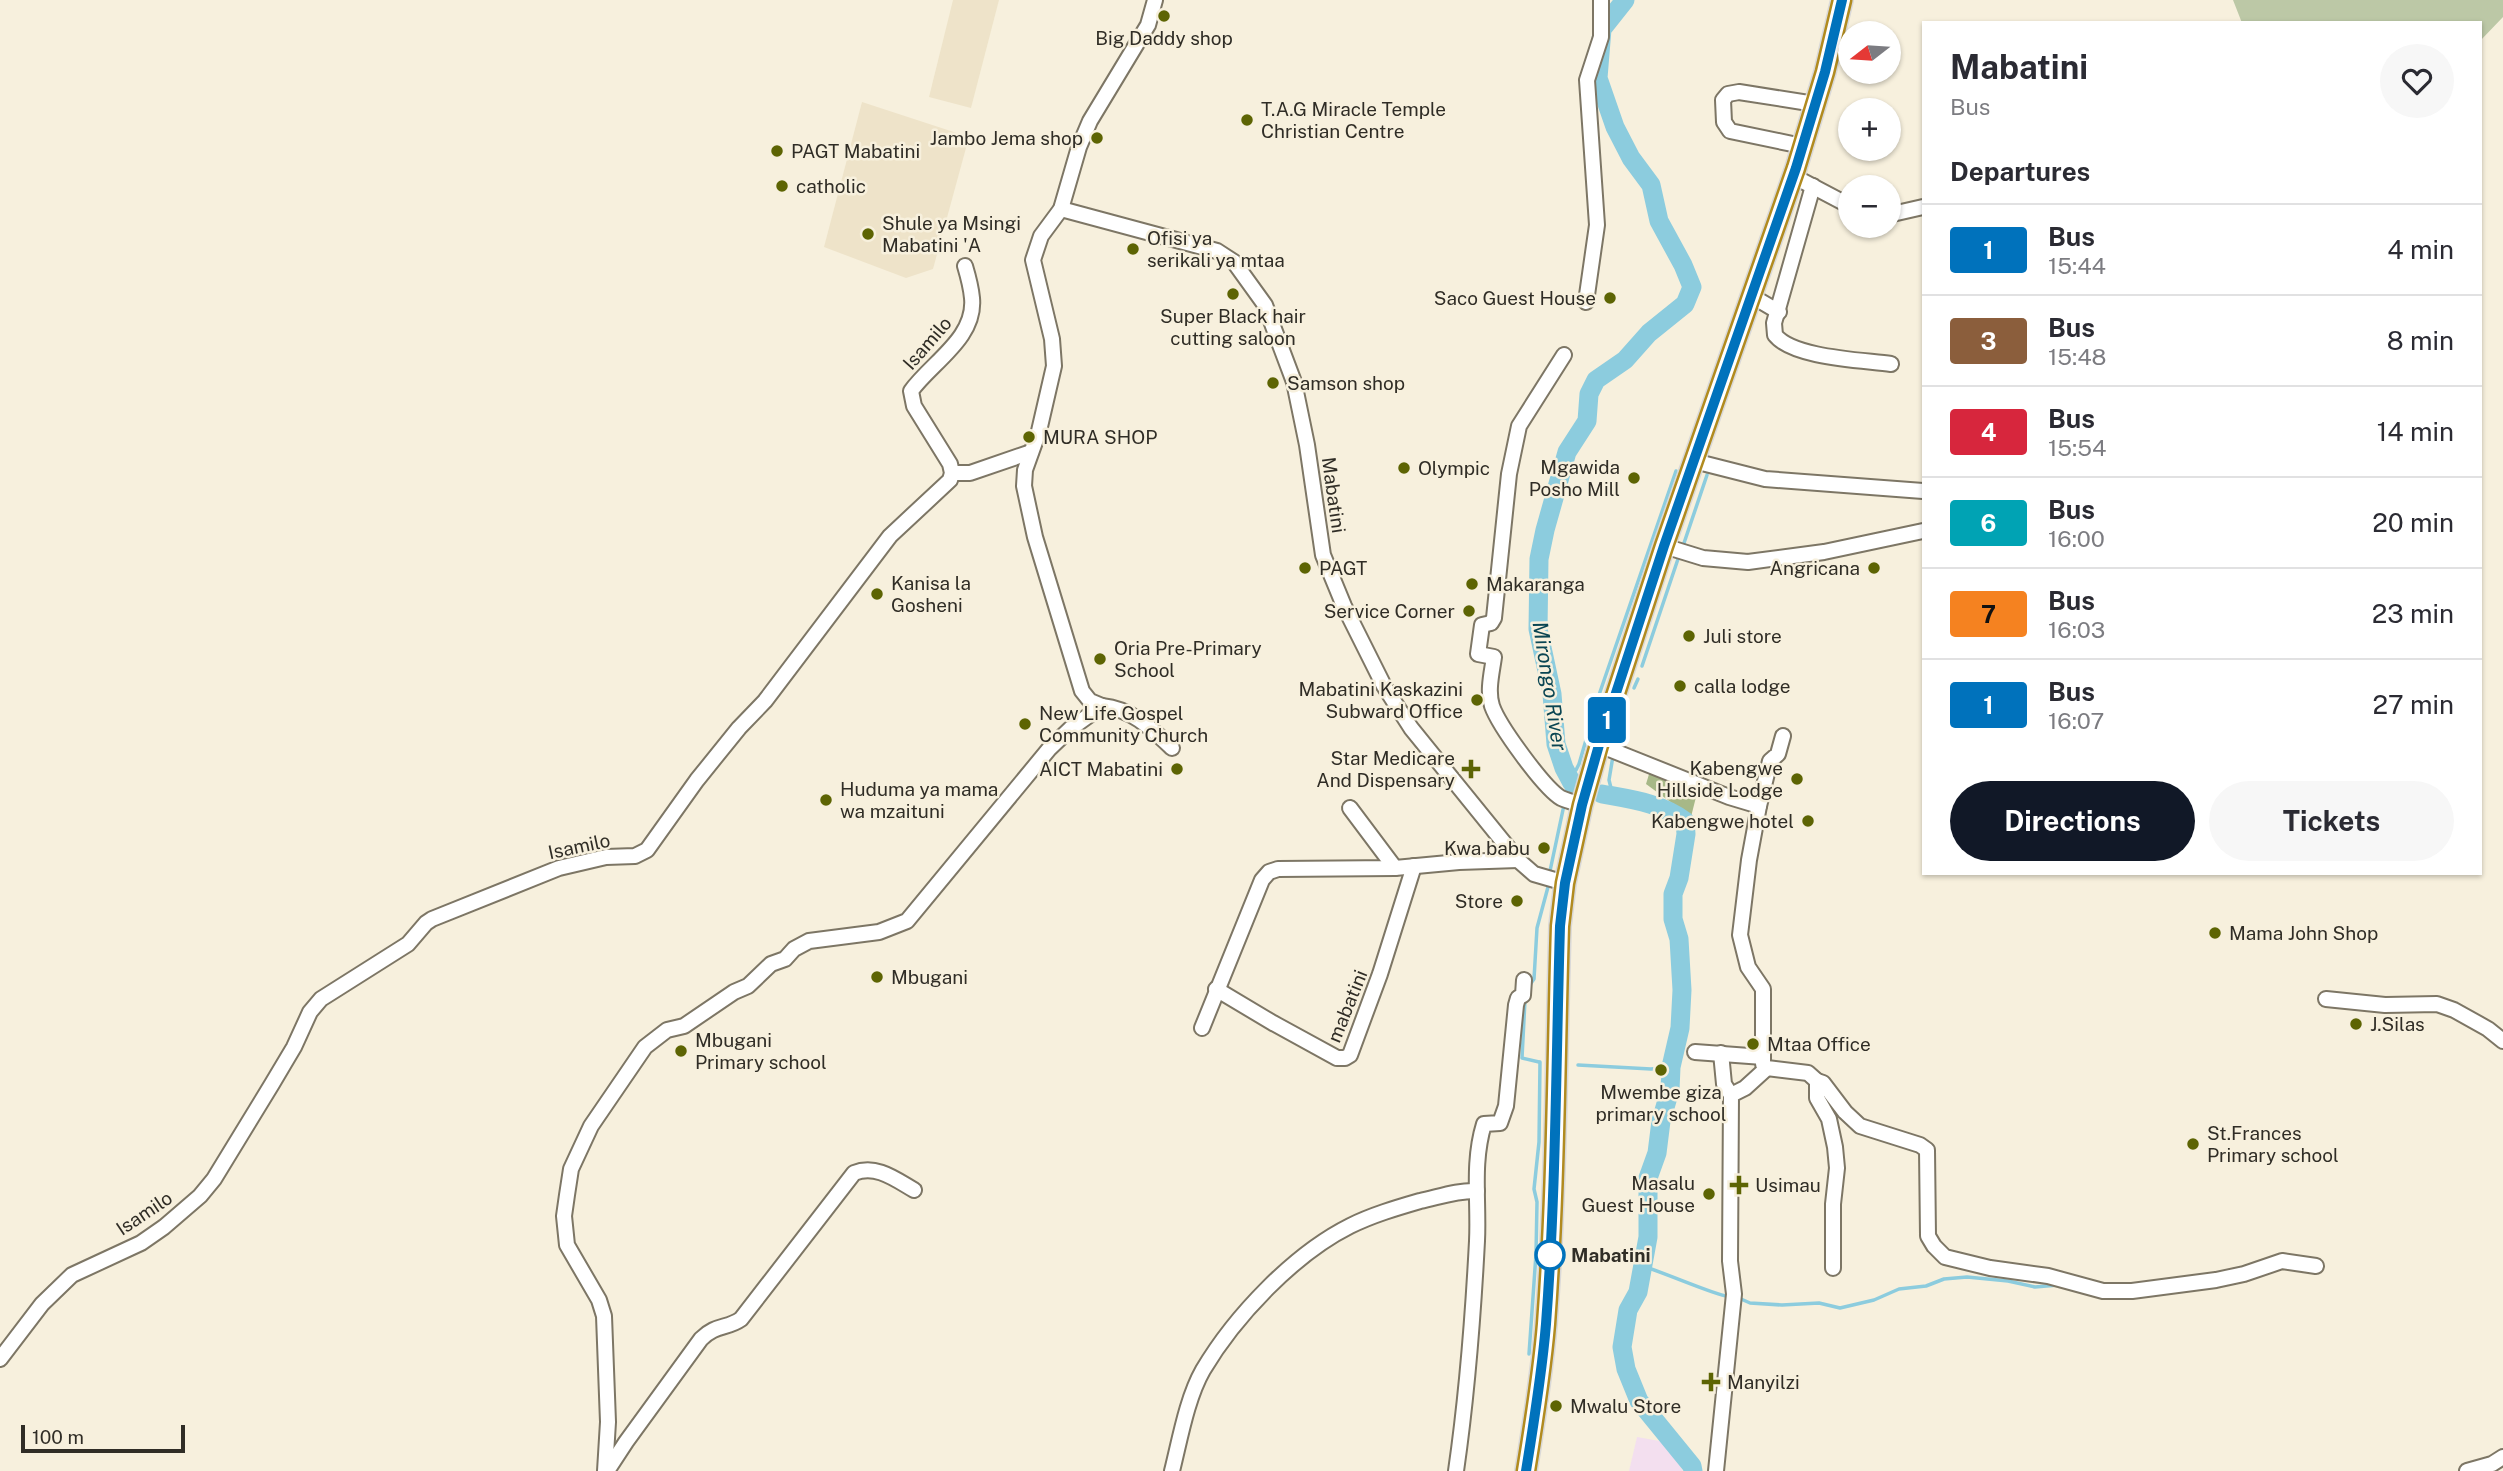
<!DOCTYPE html>
<meta charset="utf-8">
<style>
:root{--surface:#fff;--page:#f7f7f7;--text:#2b2b33;--muted:#7c7c81;--line:#e1e1e2;--accent:#111827}
body{margin:0;font-family:"Public Sans",sans-serif;background:var(--page);color:var(--text);height:100vh;display:flex;flex-direction:column;font-size:26px;white-space:nowrap}
*{box-sizing:border-box;margin:0}
p{font-size:23px;color:var(--muted)}
.icon{flex:none;width:38px;height:38px;fill:none;stroke:currentColor;stroke-width:2;stroke-linecap:round;stroke-linejoin:round}
.map{position:relative;flex:1;overflow:hidden}
.panel{position:absolute;left:1922px;top:21px;width:560px;height:854px;display:flex;flex-direction:column;background:var(--surface);border-radius:0px;box-shadow:0 2px 5px #0004}
.panel>*{flex:none}
.badge{padding:0 14px;border-radius:5px;font-size:24px;line-height:46px}
.needle{width:46px;rotate:253deg}
.buttons{position:absolute;left:1838px;top:21px;display:grid;gap:14px}
.buttons a{display:grid;place-items:center;width:63px;height:63px;border-radius:50%;background:var(--surface);box-shadow:0 2px 5px #0004;font-size:35px}
.scale{position:absolute;left:21px;bottom:18px;width:164px;box-sizing:border-box;padding-left:7px;border:4px solid #302d26;border-top:0;font-size:19px;line-height:24px;white-space:nowrap;color:#302d26;-webkit-text-stroke:5px #f7f0dd;paint-order:stroke}
.map>.badge{position:absolute;translate:-50% -50%;box-shadow:0 0 0 4px #fff}
h2{padding:0 28px;font-size:26px;line-height:63px}
.round{display:grid;place-items:center;flex:none;width:74px;height:74px;border-radius:37px;background:var(--page)}
.summary{display:flex;align-items:center;justify-content:space-between;height:119px;padding:0 28px}
h1{font-size:33px;font-weight:700;line-height:52px}
.button{display:flex;gap:14px;margin-top:auto;padding:14px 28px}
.button a{flex:1;height:80px;border-radius:42px;background:var(--accent);color:#fff;font-size:28px;font-weight:700;line-height:80px;text-align:center}
.button a+a{background:var(--page);color:var(--text)}
ul{padding:0;list-style:none}
li{display:flex;align-items:center;gap:21px;height:91px;padding:0 28px;border-top:2px solid var(--line)}
li div{flex:1}
li b{display:block;font-size:26px}
li em{font-style:normal}
li .badge{min-width:77px;font-weight:700;text-align:center}
.map>svg:first-child{display:block}
.industrial{fill:#f3dfef}
.built{fill:#eee3c9}
.green{fill:#bcc8a6}
.forest{fill:#a7b887}
.lines{fill:none;stroke-linecap:round;stroke-linejoin:round}
.stream{stroke:#8cccde;stroke-width:3.5}
.river{stroke:#8cccde;stroke-width:19}
.minor-casing{stroke:#7d7665;stroke-width:18}
.highway-casing{stroke:#dad9d8;stroke-width:24}
.minor{stroke:#fff;stroke-width:14}
.highway{stroke:#b18b1f;stroke-width:21}
.line-casing{stroke:#fff;stroke-width:16}
.line{stroke:#0072bc;stroke-width:10}
.poi-dot{fill:#5d6403;stroke:#f7f0dd;stroke-width:2.5}
.stop-dot{fill:#fff;stroke:#0072bc;stroke-width:3.5}
.labels{text-anchor:middle;dominant-baseline:central;stroke-width:5;stroke-linejoin:round;paint-order:stroke}
.poi-label{font-size:19px;fill:#302d26;stroke:#f7f0dd;text-anchor:start}
.street-label{font-size:19px;fill:#302d26;stroke:#f7f0dd}
.stop-label{font-size:19px;font-weight:bold;fill:#302d26;stroke:#f7f0dd;text-anchor:start}
.water-label{font-size:21px;font-style:italic;fill:#0a4552;stroke:#f7f0dd}
</style>
<div class="map">
<svg width="2503" height="1471" viewBox="0 0 2503 1471">
<rect width="100%" height="100%" fill="#f7f0dd"/>
<polygon class="industrial" points="1637,1437 1665,1442 1683,1471 1629,1471"/>
<g class="built">
<polygon points="953,0 999,0 971,108 929,97"/>
<polygon points="862,102 969,137 933,269 906,278 824,247"/>
</g>
<polygon class="green" points="2233,0 2503,0 2503,17 2480,41 2480,23 2242,23"/>
<polygon class="forest" points="1650,771 1697,793 1691,817 1646,784"/>
<g class="lines">
<g class="stream">
<polyline points="1682,549 1707,475"/>
<polyline points="1642,666 1679,556"/>
<polyline points="1634,688 1638,679"/>
<polyline points="1616,743 1620,732"/>
<polyline points="1613,756 1609,780 1613,796"/>
<polyline points="1567,775 1576,770 1579,764 1600,692 1676,471"/>
<polyline points="1565,797 1569,781"/>
<polyline points="1550,871 1564,805"/>
<polyline points="1529,986 1534,979 1537,928 1548,887"/>
<polyline points="1525,1000 1522,1058 1539,1062"/>
<polyline points="1578,1065 1651,1069 1671,1067"/>
<path d="M 1642,1266 C 1658,1270 1720,1297 1727,1296"/>
<polyline points="1741,1299 1750,1303 1782,1305 1819,1303 1840,1308 1874,1300 1899,1289 1926,1286 1944,1279 1967,1277 2008,1281 2035,1287 2058,1285"/>
<polyline points="1529,1354 1536,1254 1537,1202 1534,1189 1539,1142 1540,1062"/>
</g>
<g class="river">
<polyline points="1572,783 1564,768 1556,744 1552,694 1538,629 1539,559 1545,530 1567,452 1587,421 1589,394 1596,380 1625,360 1649,333 1685,304 1692,287 1683,265 1659,221 1651,185 1631,158 1615,127 1598,78 1602,29 1625,0"/>
<path d="M 1602,794 C 1629,799 1662,803 1685,821 L 1686,834 L 1679,878 L 1673,894 L 1673,919 L 1679,939 L 1682,990 L 1680,1028 L 1671,1067 L 1670,1090 L 1661,1121 L 1657,1153 L 1648,1178 L 1648,1237 L 1638,1292 L 1628,1310 L 1622,1347 L 1626,1369 L 1639,1401 L 1692,1466 L 1693,1471"/>
</g>
<g class="minor-casing">
<g id="minor">
<polyline points="1802,146 1730,131 1724,122 1723,100 1728,94 1739,92 1815,104"/>
<polyline points="1793,176 1850,206"/>
<path d="M 1813,186 L 1774,323 L 1775,335 C 1793,358 1862,360 1891,364"/>
<polyline points="1061,209 1217,251 1234,262 1265,305 1294,382 1307,445 1323,555 1344,606 1384,686 1411,728 1518,860 1534,874 1565,883"/>
<polyline points="1888,215 1923,207"/>
<polyline points="1750,295 1779,312"/>
<polyline points="1586,302 1597,225 1587,80 1601,37 1601,0"/>
<path d="M 1564,355 L 1519,426 L 1509,474 L 1494,618 L 1491,623 L 1482,625 L 1478,654 L 1494,657 C 1492,672 1487,691 1492,706 C 1499,726 1544,788 1561,798 C 1568,801 1576,803 1582,805"/>
<polyline points="1694,461 1765,479 1923,491"/>
<polyline points="952,473 970,473 1031,452"/>
<polyline points="1664,546 1703,558 1748,562 1824,552 1923,531"/>
<polyline points="1102,706 1090,701 1082,691 1035,537 1024,486 1025,470 1039,431 1054,366 1052,339 1033,260 1041,236 1061,209 1079,147 1090,121 1148,25 1155,0"/>
<polyline points="1783,736 1778,754 1770,761 1759,806 1749,860 1740,935 1748,967 1763,989 1763,1064 1767,1068 1808,1073 1817,1081 1817,1098 1829,1119 1835,1147 1837,1168 1833,1204 1833,1268"/>
<polyline points="1599,745 1729,797 1759,806"/>
<polyline points="1350,808 1395,868"/>
<polyline points="1216,989 1273,1023 1337,1058 1345,1058 1350,1055 1380,974 1414,866"/>
<polyline points="2326,999 2385,1005 2437,1004 2454,1010 2488,1029 2503,1041"/>
<polyline points="1202,1028 1262,880 1269,872 1278,869 1395,868 1459,862 1518,860"/>
<polyline points="1695,1052 1763,1057"/>
<polyline points="1721,1053 1724,1084 1731,1095"/>
<polyline points="1817,1081 1823,1083 1845,1112 1860,1126 1920,1145 1927,1150 1928,1236 1934,1246 1945,1257 1990,1268 2048,1276 2103,1291 2132,1291 2216,1280 2244,1274 2282,1261 2316,1266"/>
<path d="M 0,1359 L 42,1304 L 72,1275 L 141,1243 L 164,1227 L 200,1196 L 214,1179 L 272,1084 L 294,1047 L 310,1012 L 321,999 L 408,944 L 426,923 L 432,919 L 559,868 L 606,857 L 635,856 L 647,850 L 697,780 L 739,728 L 765,701 L 890,536 L 950,480 L 952,473 L 950,464 L 914,406 L 911,391 C 932,362 976,338 972,298 C 971,287 968,276 965,266"/>
<path d="M 605,1471 L 608,1422 L 604,1316 L 599,1300 L 567,1245 L 564,1216 L 567,1195 L 571,1169 L 591,1126 L 645,1047 L 667,1030 L 684,1026 L 734,992 L 748,986 L 771,964 L 785,959 L 794,949 L 809,941 L 879,932 L 907,921 L 1049,749 L 1070,729 L 1102,706 C 1132,709 1151,728 1172,748"/>
<path d="M 607,1471 L 626,1442 L 701,1339 C 716,1324 727,1329 741,1319 L 854,1173 C 876,1164 895,1179 914,1190"/>
<path d="M 1172,1471 C 1180,1439 1187,1398 1203,1370 C 1235,1316 1294,1254 1350,1226 C 1372,1215 1396,1208 1420,1201 C 1439,1197 1457,1190 1477,1191"/>
<path d="M 1456,1471 C 1467,1395 1473,1318 1477,1241 C 1479,1202 1472,1163 1484,1124 L 1500,1123 L 1506,1106 L 1516,1005 L 1518,998 L 1523,995 L 1524,980"/>
<polyline points="1716,1471 1734,1294 1730,1261 1731,1095 1745,1088 1767,1068"/>
<polyline points="2467,1471 2492,1464 2503,1457"/>
</g>
</g>
<g class="highway-casing">
<path id="highway" d="M 1526,1471 C 1534,1422 1542,1373 1546,1324 C 1556,1192 1556,1059 1560,926 L 1565,883 L 1582,805 L 1599,745 L 1664,546 L 1796,168 L 1825,72 L 1842,0"/>
</g>
<use href="#minor" class="minor"/>
<use href="#highway" class="highway"/>
</g>
<g class="lines">
<g class="line-casing">
<path id="line" d="M 1526,1471 C 1534,1422 1542,1373 1546,1324 C 1556,1192 1556,1059 1560,926 L 1565,883 L 1582,805 L 1599,745 L 1664,546 L 1796,168 L 1825,72 L 1842,0"/>
</g>
<use href="#line" class="line"/>
</g>
<g class="poi-dot">
<circle cx="1164" cy="16" r="7"/>
<circle cx="1247" cy="120" r="7"/>
<circle cx="1097" cy="138" r="7"/>
<circle cx="777" cy="151" r="7"/>
<circle cx="782" cy="186" r="7"/>
<circle cx="868" cy="234" r="7"/>
<circle cx="1133" cy="249" r="7"/>
<circle cx="1233" cy="294" r="7"/>
<circle cx="1610" cy="298" r="7"/>
<circle cx="1273" cy="383" r="7"/>
<circle cx="1029" cy="437" r="7"/>
<circle cx="1404" cy="468" r="7"/>
<circle cx="1634" cy="478" r="7"/>
<circle cx="1305" cy="568" r="7"/>
<circle cx="1874" cy="568" r="7"/>
<circle cx="1472" cy="584" r="7"/>
<circle cx="877" cy="594" r="7"/>
<circle cx="1469" cy="611" r="7"/>
<circle cx="1689" cy="636" r="7"/>
<circle cx="1100" cy="659" r="7"/>
<circle cx="1680" cy="686" r="7"/>
<circle cx="1477" cy="700" r="7"/>
<circle cx="1025" cy="724" r="7"/>
<circle cx="1177" cy="769" r="7"/>
<path d="M1467.5 758.5h7v7h7v7h-7v7h-7v-7h-7v-7h7z"/>
<circle cx="1797" cy="779" r="7"/>
<circle cx="826" cy="800" r="7"/>
<circle cx="1808" cy="821" r="7"/>
<circle cx="1544" cy="848" r="7"/>
<circle cx="1517" cy="901" r="7"/>
<circle cx="2215" cy="933" r="7"/>
<circle cx="877" cy="977" r="7"/>
<circle cx="2356" cy="1024" r="7"/>
<circle cx="1753" cy="1044" r="7"/>
<circle cx="681" cy="1051" r="7"/>
<circle cx="1661" cy="1070" r="7"/>
<circle cx="2193" cy="1144" r="7"/>
<path d="M1735.5 1174.5h7v7h7v7h-7v7h-7v-7h-7v-7h7z"/>
<circle cx="1709" cy="1194" r="7"/>
<path d="M1707.5 1371.5h7v7h7v7h-7v7h-7v-7h-7v-7h7z"/>
<circle cx="1556" cy="1406" r="7"/>
</g>
<circle class="stop-dot" cx="1550" cy="1255" r="14"/>
<g class="labels">
<g class="poi-label">
<text x="1164" y="38" text-anchor="middle">Big Daddy shop</text>
<text x="1261" y="109">T.A.G Miracle Temple<tspan x="1261" dy="22">Christian Centre</tspan></text>
<text x="1083" y="138" text-anchor="end">Jambo Jema shop</text>
<text x="791" y="151">PAGT Mabatini</text>
<text x="796" y="186">catholic</text>
<text x="882" y="223">Shule ya Msingi<tspan x="882" dy="22">Mabatini 'A</tspan></text>
<text x="1147" y="238">Ofisi ya<tspan x="1147" dy="22">serikali ya mtaa</tspan></text>
<text x="1596" y="298" text-anchor="end">Saco Guest House</text>
<text x="1233" y="316" text-anchor="middle">Super Black hair<tspan x="1233" dy="22">cutting saloon</tspan></text>
<text x="1287" y="383">Samson shop</text>
<text x="1043" y="437">MURA SHOP</text>
<text x="1620" y="467" text-anchor="end">Mgawida<tspan x="1620" dy="22">Posho Mill</tspan></text>
<text x="1418" y="468">Olympic</text>
<text x="1319" y="568">PAGT</text>
<text x="1860" y="568" text-anchor="end">Angricana</text>
<text x="891" y="583">Kanisa la<tspan x="891" dy="22">Gosheni</tspan></text>
<text x="1486" y="584">Makaranga</text>
<text x="1455" y="611" text-anchor="end">Service Corner</text>
<text x="1703" y="636">Juli store</text>
<text x="1114" y="648">Oria Pre-Primary<tspan x="1114" dy="22">School</tspan></text>
<text x="1694" y="686">calla lodge</text>
<text x="1463" y="689" text-anchor="end">Mabatini Kaskazini<tspan x="1463" dy="22">Subward Office</tspan></text>
<text x="1039" y="713">New Life Gospel<tspan x="1039" dy="22">Community Church</tspan></text>
<text x="1455" y="758" text-anchor="end">Star Medicare<tspan x="1455" dy="22">And Dispensary</tspan></text>
<text x="1783" y="768" text-anchor="end">Kabengwe<tspan x="1783" dy="22">Hillside Lodge</tspan></text>
<text x="1163" y="769" text-anchor="end">AICT Mabatini</text>
<text x="840" y="789">Huduma ya mama<tspan x="840" dy="22">wa mzaituni</tspan></text>
<text x="1794" y="821" text-anchor="end">Kabengwe hotel</text>
<text x="1530" y="848" text-anchor="end">Kwa babu</text>
<text x="1503" y="901" text-anchor="end">Store</text>
<text x="2229" y="933">Mama John Shop</text>
<text x="891" y="977">Mbugani</text>
<text x="2370" y="1024">J.Silas</text>
<text x="695" y="1040">Mbugani<tspan x="695" dy="22">Primary school</tspan></text>
<text x="1767" y="1044">Mtaa Office</text>
<text x="1661" y="1092" text-anchor="middle">Mwembe giza<tspan x="1661" dy="22">primary school</tspan></text>
<text x="2207" y="1133">St.Frances<tspan x="2207" dy="22">Primary school</tspan></text>
<text x="1695" y="1183" text-anchor="end">Masalu<tspan x="1695" dy="22">Guest House</tspan></text>
<text x="1755" y="1185">Usimau</text>
<text x="1727" y="1382">Manyilzi</text>
<text x="1570" y="1406">Mwalu Store</text>
</g>
<g class="street-label">
<text transform="translate(927 343) rotate(-49)">Isamilo</text>
<text transform="translate(1334 495) rotate(82)">Mabatini</text>
<text transform="translate(579 846) rotate(-12)">Isamilo</text>
<text transform="translate(1347 1006) rotate(-68)">mabatini</text>
<text transform="translate(144 1213) rotate(-34)">Isamilo</text>
</g>
<g class="stop-label">
<text x="1571" y="1255">Mabatini</text>
</g>
<g class="water-label">
<text transform="translate(1550 686) rotate(81)">Mirongo River</text>
</g>
</g>
</svg>
<div class="buttons">
<a><svg class="needle" viewBox="-14 -14 28 28"><path d="M0-13l5 13h-10z" fill="#e53935"/><path d="M0 13l5-13h-10z" fill="#7c7c81"/></svg></a>
<a>+</a>
<a>−</a>
</div>
<div class="scale">100 m</div>
<b class="badge" style="left:1607px;top:720px;background:#0072bc;color:#fff">1</b>
<section class="panel">
<div class="summary"><div><h1>Mabatini</h1><p>Bus</p></div><a class="round"><svg class="icon" aria-label="heart" viewBox="0 0 24 24"><path d="M12 20l-8-8c-3-5 5-10 8-4 3-6 11-1 8 4z"/></svg></a></div>
<h2>Departures</h2>
<ul>
<li><span class="badge" style="background:#0072bc;color:#fff">1</span><div><b>Bus</b><p>15:44</p></div><em>4 min</em></li>
<li><span class="badge" style="background:#8b5e3c;color:#fff">3</span><div><b>Bus</b><p>15:48</p></div><em>8 min</em></li>
<li><span class="badge" style="background:#d7263d;color:#fff">4</span><div><b>Bus</b><p>15:54</p></div><em>14 min</em></li>
<li><span class="badge" style="background:#00a3b4;color:#fff">6</span><div><b>Bus</b><p>16:00</p></div><em>20 min</em></li>
<li><span class="badge" style="background:#f58220;color:#111">7</span><div><b>Bus</b><p>16:03</p></div><em>23 min</em></li>
<li><span class="badge" style="background:#0072bc;color:#fff">1</span><div><b>Bus</b><p>16:07</p></div><em>27 min</em></li>
</ul>
<div class="button"><a>Directions</a><a>Tickets</a></div>
</section>
</div>
